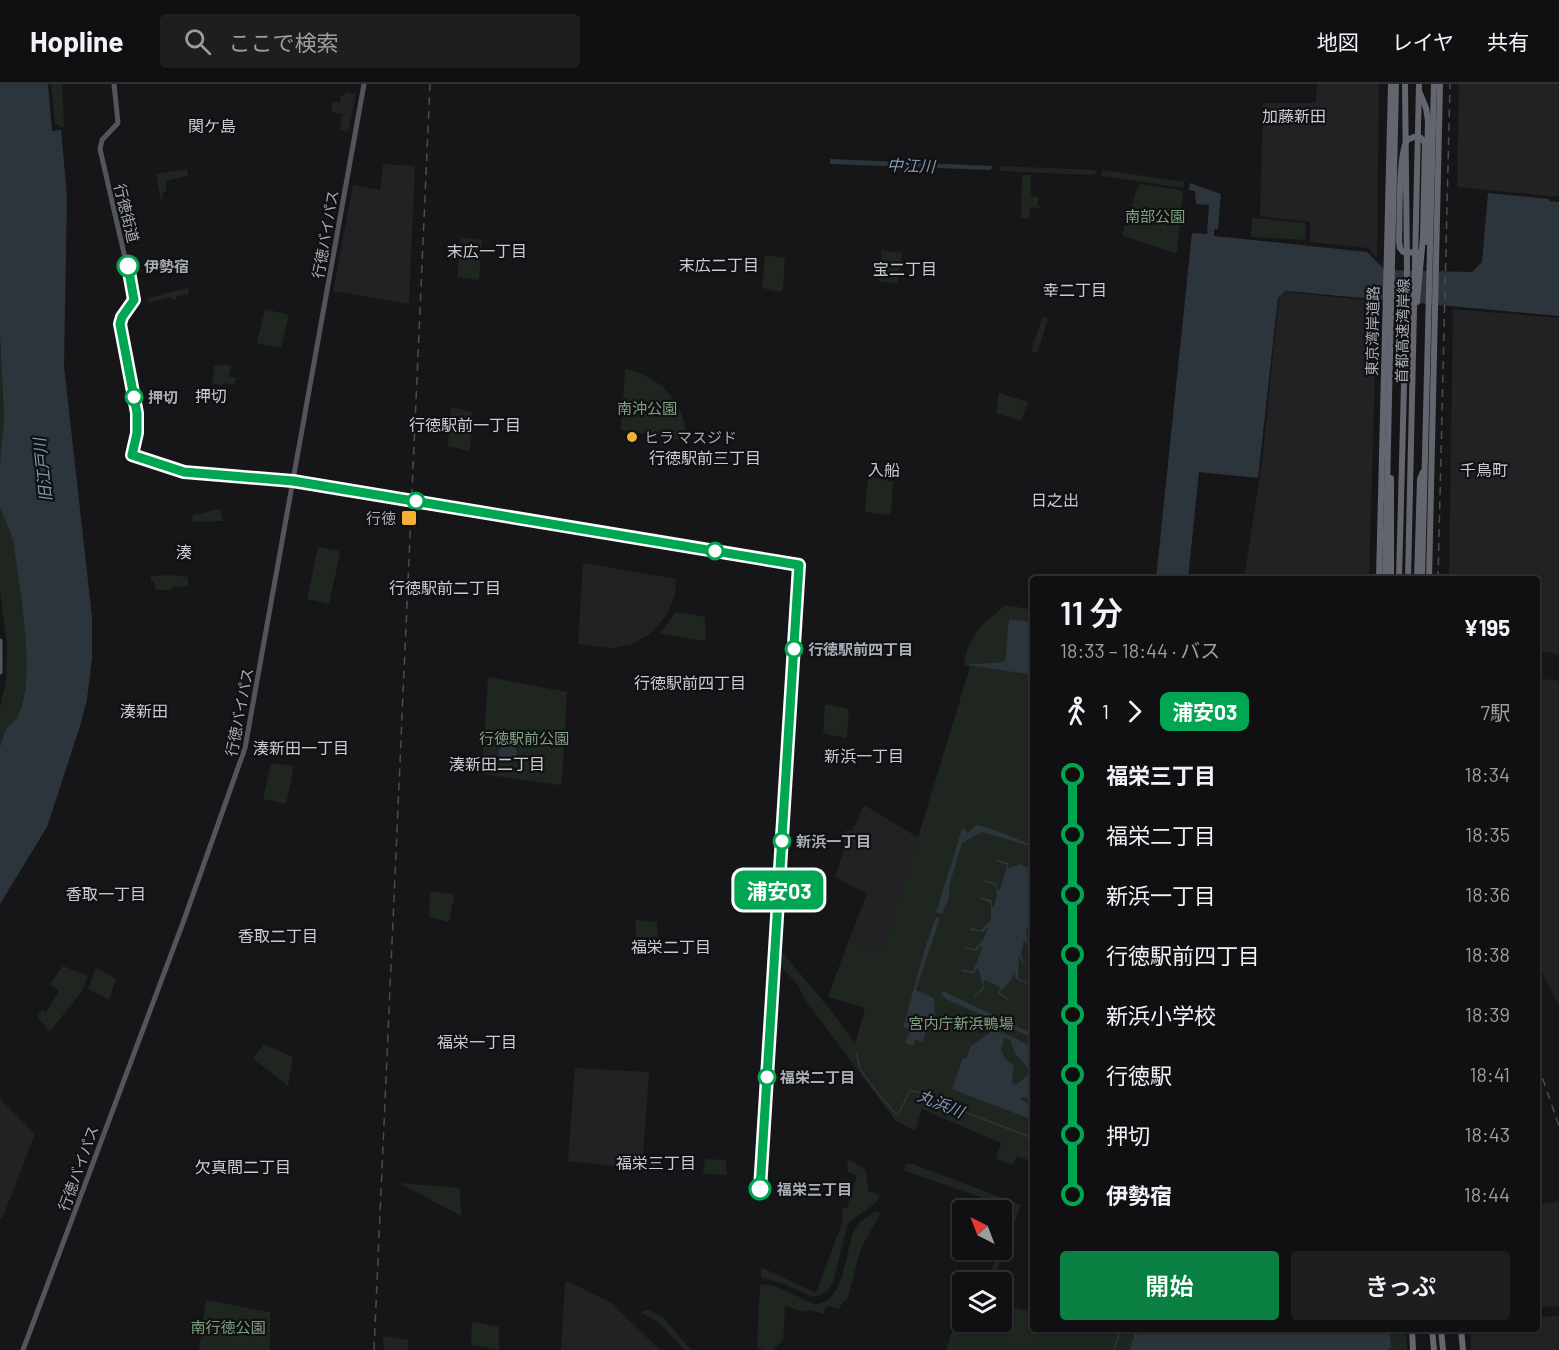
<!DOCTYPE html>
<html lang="ja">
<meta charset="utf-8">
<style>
:root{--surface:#101012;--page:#1e1e20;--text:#f1f3f6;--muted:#9c9d9f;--line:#303032;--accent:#0b8043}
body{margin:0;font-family:Barlow,"Noto Sans JP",sans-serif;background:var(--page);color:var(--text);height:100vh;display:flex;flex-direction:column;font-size:22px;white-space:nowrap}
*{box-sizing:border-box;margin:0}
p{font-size:20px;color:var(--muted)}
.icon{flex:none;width:33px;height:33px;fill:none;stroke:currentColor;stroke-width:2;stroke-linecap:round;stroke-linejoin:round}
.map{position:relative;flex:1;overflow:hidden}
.drawer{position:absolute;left:1030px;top:492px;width:510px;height:756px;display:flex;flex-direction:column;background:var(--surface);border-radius:6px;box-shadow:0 2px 4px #0004,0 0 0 2px var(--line)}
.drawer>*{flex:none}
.badge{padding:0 12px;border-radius:9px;font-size:21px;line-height:39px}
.needle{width:39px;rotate:318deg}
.tools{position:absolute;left:952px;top:1116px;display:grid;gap:12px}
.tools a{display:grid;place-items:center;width:60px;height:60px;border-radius:6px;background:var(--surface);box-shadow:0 2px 4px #0004,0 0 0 2px var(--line);font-size:30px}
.map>.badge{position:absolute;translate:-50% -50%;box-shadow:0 0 0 3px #fff}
.legs{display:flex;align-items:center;gap:9px;height:66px;padding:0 30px;font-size:20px}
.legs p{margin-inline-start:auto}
.headline{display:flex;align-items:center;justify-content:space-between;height:102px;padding:0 30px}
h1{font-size:33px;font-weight:600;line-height:45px}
.action{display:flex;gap:12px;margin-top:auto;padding:12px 30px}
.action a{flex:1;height:69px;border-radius:6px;background:var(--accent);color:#fff;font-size:24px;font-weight:600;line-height:69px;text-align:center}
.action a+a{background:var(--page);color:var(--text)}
ul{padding:0 30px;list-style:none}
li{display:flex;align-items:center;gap:21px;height:60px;font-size:22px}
li i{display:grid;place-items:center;width:9px;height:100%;margin:0 8px;background:currentColor}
li i::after{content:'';width:15px;height:15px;margin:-8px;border:4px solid;border-radius:50%;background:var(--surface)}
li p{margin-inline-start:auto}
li:first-child i{background:linear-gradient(#0000 50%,currentColor 0)}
li:last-child i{background:linear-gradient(currentColor 50%,#0000 0)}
header{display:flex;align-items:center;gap:36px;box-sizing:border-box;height:84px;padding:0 30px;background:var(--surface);border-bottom:2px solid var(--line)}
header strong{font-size:28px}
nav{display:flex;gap:33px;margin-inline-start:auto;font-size:21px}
.search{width:420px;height:54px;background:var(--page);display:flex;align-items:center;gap:15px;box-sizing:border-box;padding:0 21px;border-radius:6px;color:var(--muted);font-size:22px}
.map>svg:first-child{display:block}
.built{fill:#222225}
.green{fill:#1e261f}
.water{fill:#2c353c;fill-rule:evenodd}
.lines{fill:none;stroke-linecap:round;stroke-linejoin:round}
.stream{stroke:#2c353c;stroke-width:1.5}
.major{stroke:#53555c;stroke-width:5}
.highway{stroke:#63666e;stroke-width:6}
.rail{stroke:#4a4c52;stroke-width:1.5;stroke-dasharray:8 6;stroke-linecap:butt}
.highway-bridge{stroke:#63666e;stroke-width:6}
.line-1-casing{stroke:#fff;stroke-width:14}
.line-1{stroke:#00a651;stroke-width:9}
.stop-1-dot{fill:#fff;stroke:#00a651;stroke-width:3}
.poi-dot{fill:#f2b134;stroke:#111113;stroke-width:2}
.labels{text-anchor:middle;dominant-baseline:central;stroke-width:4.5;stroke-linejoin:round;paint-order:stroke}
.street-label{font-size:15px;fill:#a8adb8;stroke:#111113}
.park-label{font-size:15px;fill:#7fa381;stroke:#111113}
.stop-label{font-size:15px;font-weight:bold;fill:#a8adb8;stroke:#111113;text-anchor:start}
.poi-label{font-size:15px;fill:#a8adb8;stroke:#111113;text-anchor:start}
.neighbourhood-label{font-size:16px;fill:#c9ccd4;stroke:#111113}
.water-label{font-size:16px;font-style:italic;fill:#7f9bb3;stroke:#111113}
</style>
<header>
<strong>Hopline</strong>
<div class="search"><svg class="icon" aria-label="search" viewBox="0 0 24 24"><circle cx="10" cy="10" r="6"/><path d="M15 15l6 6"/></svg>ここで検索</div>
<nav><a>地図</a><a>レイヤ</a><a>共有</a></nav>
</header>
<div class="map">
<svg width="1559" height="1266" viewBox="0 0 1559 1266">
<rect width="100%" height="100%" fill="#161618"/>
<g class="built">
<polygon points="1317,0 1379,0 1377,174 1368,164 1310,158 1310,138 1260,132 1263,19 1316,19"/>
<polygon points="1459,0 1559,0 1559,113 1457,103"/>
<polygon points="345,8 356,10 348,48 340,46 342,30 331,28 333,18 340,19 341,12 345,12"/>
<polygon points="383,80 415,82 409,220 333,207 353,101 380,106"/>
<polygon points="1286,208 1377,217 1369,495 1244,495 1262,377 1279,214"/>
<polygon points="1453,225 1559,234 1559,570 1538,567 1538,495 1449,495"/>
<polygon points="583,479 676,495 675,511 666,532 650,550 632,560 613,564 578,560"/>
<polygon points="1538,594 1559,597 1559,922 1538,880"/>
<polygon points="864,721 919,754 883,868 848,858 867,810 835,793 843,769 845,747 852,747"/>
<polygon points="575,984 649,988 642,1085 568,1077"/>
<polygon points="0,1015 35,1050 2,1135 0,1134"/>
<polygon points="1559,1118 1559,1222 1538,1223 1538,1120"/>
<polygon points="567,1197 610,1218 660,1266 561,1266 565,1198"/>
<polygon points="1559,1232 1559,1266 1471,1266 1470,1245 1538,1245 1538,1233"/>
<polygon points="383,1252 408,1256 408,1266 384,1266"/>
</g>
<g class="green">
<polygon points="51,0 62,0 64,42 61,43 55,39"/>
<polygon points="1000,82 1096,86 1097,87 1094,91 1000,87"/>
<polygon points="187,85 188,92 165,97 167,107 162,109 163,115 161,116 156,90"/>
<polygon points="1102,86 1184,98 1184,104 1101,92"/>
<polygon points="1022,91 1031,91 1031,112 1038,113 1038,121 1040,122 1040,124 1030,123 1029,134 1021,134"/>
<polygon points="1140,100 1181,106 1183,109 1177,168 1175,169 1124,152 1122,150 1138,102"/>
<polygon points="1252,134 1306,139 1305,156 1251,153"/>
<polygon points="461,153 482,156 479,196 457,193"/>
<polygon points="882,166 902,169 898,199 880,198 878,196"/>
<polygon points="765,171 785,174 783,206 780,208 762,204"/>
<polygon points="188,204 189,210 176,213 176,215 173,216 171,213 148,219 147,214"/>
<polygon points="265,225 289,231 281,264 258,260 257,258"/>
<polygon points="1043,232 1048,235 1037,269 1031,267"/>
<polygon points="0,251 4,332 0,382"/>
<polygon points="226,280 231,283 229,292 237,294 234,301 224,299 222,302 212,299 214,288 213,282"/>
<path d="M 625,285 C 653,290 678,310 684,339 C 686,345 687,351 685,357 L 621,346 Z"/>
<polygon points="999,309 1028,318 1021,337 996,329"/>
<polygon points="451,323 472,328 470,366 468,367 448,362"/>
<polygon points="868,392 893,398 891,429 889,431 866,428 865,426"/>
<path d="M 0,424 L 11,450 L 14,461 C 19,509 37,587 18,632 C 16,638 9,640 6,645 C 3,650 2,657 0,663 L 0,624 L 6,596 L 7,563 L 0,505 Z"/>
<polygon points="220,425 223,437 192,438 193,431"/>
<polygon points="318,463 339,467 340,469 329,520 307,515"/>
<polygon points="170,491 188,493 188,502 172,503 171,506 156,506 154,498 151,497 151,492"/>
<path d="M 1006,521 L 1033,526 L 1033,1078 L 1017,1072 L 1013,1081 L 996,1075 L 1001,1059 L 922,1025 L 915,1047 L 895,1036 L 804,914 L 798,901 L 779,881 L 780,868 L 782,868 L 833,929 L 855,960 L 865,924 L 828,913 L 848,858 L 883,868 L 970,583 L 964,581 C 969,549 982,541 1006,521 Z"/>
<polygon points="676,528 705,533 705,557 660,550"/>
<polygon points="488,593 567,608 562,698 559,701 482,690"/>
<polygon points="825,620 849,625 847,652 845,654 823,649"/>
<polygon points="271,679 294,682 286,720 263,715"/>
<polygon points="432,807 452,810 454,812 449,838 429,833 430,809"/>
<polygon points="637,836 657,838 657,854 636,853 635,838"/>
<polygon points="63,882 88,892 82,907 50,947 37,933 42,926 46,928 59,907 50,900"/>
<polygon points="96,883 116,895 109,916 88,905"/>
<polygon points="264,960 293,973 288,1002 253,975"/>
<path d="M 847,1074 L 866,1086 L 868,1107 L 880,1111 C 875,1125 857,1129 848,1140 L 833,1199 C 827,1208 822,1213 811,1212 L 781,1199 L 761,1193 L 761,1183 L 816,1209 L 843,1136 L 842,1125 L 847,1124 L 857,1091 L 848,1088 Z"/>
<polygon points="705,1075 726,1076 727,1091 705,1090 703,1088"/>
<polygon points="906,1080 913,1080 1021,1121 993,1197 989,1196 998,1166 1002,1166 1002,1153 1011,1124 903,1086"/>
<polygon points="399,1099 460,1104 461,1132"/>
<path d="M 876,1127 L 881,1129 L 861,1164 L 847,1216 L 843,1218 L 839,1225 L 828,1222 L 825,1224 L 824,1230 L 810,1226 L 805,1228 L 785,1222 L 783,1257 L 773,1266 L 764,1266 L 757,1263 L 760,1202 L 763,1200 L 775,1202 L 814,1220 C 845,1221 845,1166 855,1144 L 859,1139 Z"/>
<polygon points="206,1216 270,1228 270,1266 199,1266"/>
<polygon points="963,1218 963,1238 1002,1238 1002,1220 1033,1229 1034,1245 1083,1245 1102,1251 1103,1245 1406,1245 1407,1266 946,1266 961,1219"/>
<polygon points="648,1226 662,1232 691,1266 685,1266 658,1238 641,1229 642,1227"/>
<polygon points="474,1238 499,1243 499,1266 471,1261 472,1239"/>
</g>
<g class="water">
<path d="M 0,0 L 48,0 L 52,47 L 61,46 L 67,112 L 64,282 L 92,533 L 92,574 L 87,615 L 81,639 L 47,743 L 0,820 L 0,663 C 2,657 3,650 6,645 C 9,640 16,638 18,632 C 37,589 19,508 14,461 L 11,450 L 0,424 L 0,382 L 4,332 L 0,251 Z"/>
<polygon points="830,75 992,82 991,86 830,80"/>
<polygon points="1190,99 1221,110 1218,145 1214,145 1214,152 1367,168 1385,186 1472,188 1482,178 1488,109 1549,115 1549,117 1559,118 1559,232 1286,207 1278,214 1258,394 1199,388 1188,495 1156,495 1192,149 1207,150 1209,121 1196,120 1195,107 1189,106"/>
<polygon points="1009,535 1033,538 1033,591 969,581 970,580 997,579 1005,577"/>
<circle cx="508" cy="669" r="9"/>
<path d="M 977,741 C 997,745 1015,755 1033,761 L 1033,763 L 982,748 L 962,759 L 949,802 L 949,814 L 942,830 L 936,828 L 962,745 L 963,744 L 968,749 Z"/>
<polygon points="997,775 1008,779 1008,785 1020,780 1033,786 1033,831 1027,841 1033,837 1033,839 1026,847 1028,861 1033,863 1028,862 1024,856 1021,869 1023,878 1033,881 1022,879 1019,872 1018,894 1028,899 1027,900 1016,895 1014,889 1011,896 1000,908 1008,915 1007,916 998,909 1000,903 985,896 983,898 985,904 975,913 974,912 983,903 979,886 977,884 974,890 961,887 962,885 973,887 982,865 981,862 976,867 964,864 965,863 975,865 984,855 988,843 983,848 970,846 970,844 981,846 991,836 991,819 979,814 979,813 992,816 992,823 994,823 997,810 995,801 984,798 985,796 996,799 997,805 1000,806 1007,781 996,777"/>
<polygon points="936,833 940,834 916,906 934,914 936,944 929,942 922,958 916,956 913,962 905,959 910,948 908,944 903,944 925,864"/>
<polygon points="943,907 1033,950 1033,954 946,915 941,911"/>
<path d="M 994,946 L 1013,953 L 1033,964 L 1033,1016 L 1023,1013 L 1020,1014 L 1033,1024 L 1033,1036 L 952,1005 L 963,974 L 966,975 L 971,962 ZM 1004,953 L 1010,956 L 1015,969 L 1029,986 L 1027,992 L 1016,1001 L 1012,999 L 1014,981 L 1006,976 L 1001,966 Z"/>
<polygon points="1136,1245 1142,1245 1140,1253 1148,1245 1389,1245 1391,1264 1388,1266 1130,1266"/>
</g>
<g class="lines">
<g class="stream">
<path d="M 856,970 C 859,975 858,979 860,984 C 865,994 890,1025 898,1031 L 910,1006 L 932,1012 L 943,1019 L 1034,1055"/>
<polyline points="1114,1266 1121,1245"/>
</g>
<g class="major">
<path d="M 114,0 L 118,39 L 102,56 L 100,65 L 134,213 C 133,224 122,229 120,240 L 137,329 L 137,349 L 132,371 L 184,388 L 293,397"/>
<polyline points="0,557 0,588"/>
<polyline points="23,1266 184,836 245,664 364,0"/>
</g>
<g class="highway">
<polyline points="1419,7 1426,24 1428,37 1425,158"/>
<path d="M 1420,169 L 1403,168 L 1400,164 L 1399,157 C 1400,136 1398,72 1407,56 L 1414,53 L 1421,54 L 1425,59 L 1423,153"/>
<polyline points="1379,495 1391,0"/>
<polyline points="1385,495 1396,0"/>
<polyline points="1391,495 1391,394"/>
<polyline points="1417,495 1420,395 1423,388"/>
<polyline points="1422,495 1434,0"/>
<polyline points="1429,495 1440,0"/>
<polyline points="1412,1245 1413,1266"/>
<polyline points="1432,1245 1434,1266"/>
<polyline points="1441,1245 1443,1266"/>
<polyline points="1461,1245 1463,1266"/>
</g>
<g class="rail">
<polyline points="1438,495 1450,0"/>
<polyline points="1538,981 1559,1042"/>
<polyline points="374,1266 430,0"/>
</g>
<g class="highway-bridge">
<polyline points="1417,218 1423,153"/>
<polyline points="1399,495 1407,183 1405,0"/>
<polyline points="1408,495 1419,0"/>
</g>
</g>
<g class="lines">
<g class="line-1-casing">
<polyline id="line-1" points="128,182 134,216 122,233 120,240 137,329 137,349 132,371 184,388 293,397 799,481 760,1105"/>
</g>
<use href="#line-1" class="line-1"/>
</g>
<g class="stop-1-dot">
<circle cx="128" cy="182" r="10"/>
<circle cx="134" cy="313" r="8"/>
<circle cx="416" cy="417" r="8"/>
<circle cx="715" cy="467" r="8"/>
<circle cx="794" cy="565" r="8"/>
<circle cx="782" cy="757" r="8"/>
<circle cx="767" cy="993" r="8"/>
<circle cx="760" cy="1105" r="10"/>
</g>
<g class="poi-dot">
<circle cx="632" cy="353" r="6"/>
<rect x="401" y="426" width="16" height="16" rx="3"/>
</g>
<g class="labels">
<g class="street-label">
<text transform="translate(127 129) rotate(76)">行徳街道</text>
<text transform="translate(325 150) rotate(-80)">行徳バイパス</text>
<text transform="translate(1372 247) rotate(-89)">東京湾岸道路</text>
<text transform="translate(1402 247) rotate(-89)">首都高速湾岸線</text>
<text transform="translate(239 628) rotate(-79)">行徳バイパス</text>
<text transform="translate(78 1084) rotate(-70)">行徳バイパス</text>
</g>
<g class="park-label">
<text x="1155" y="132">南部公園</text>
<text x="647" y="324">南沖公園</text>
<text x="524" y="654">行徳駅前公園</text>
<text x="961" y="939">宮内庁新浜鴨場</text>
<text x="228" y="1243">南行徳公園</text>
</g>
<g class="stop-label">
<text x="144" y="182">伊勢宿</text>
<text x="148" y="313">押切</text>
<text x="808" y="565">行徳駅前四丁目</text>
<text x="796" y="757">新浜一丁目</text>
<text x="780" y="993">福栄二丁目</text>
<text x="777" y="1105">福栄三丁目</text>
</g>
<g class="poi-label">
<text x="644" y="353">ヒラ マスジド</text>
<text x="396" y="434" text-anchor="end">行徳</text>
</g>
<g class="neighbourhood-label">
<text x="1294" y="31">加藤新田</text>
<text x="212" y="41">関ケ島</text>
<text x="487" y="166">末広一丁目</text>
<text x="719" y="180">末広二丁目</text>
<text x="905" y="184">宝二丁目</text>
<text x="1075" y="205">幸二丁目</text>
<text x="211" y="311">押切</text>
<text x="465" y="340">行徳駅前一丁目</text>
<text x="705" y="373">行徳駅前三丁目</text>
<text x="884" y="385">入船</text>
<text x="1484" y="385">千鳥町</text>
<text x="1055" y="415">日之出</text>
<text x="184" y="467">湊</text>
<text x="445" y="503">行徳駅前二丁目</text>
<text x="690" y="598">行徳駅前四丁目</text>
<text x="144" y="626">湊新田</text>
<text x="301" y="663">湊新田一丁目</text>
<text x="864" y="671">新浜一丁目</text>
<text x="497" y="679">湊新田二丁目</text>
<text x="106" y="809">香取一丁目</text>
<text x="278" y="851">香取二丁目</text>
<text x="671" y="862">福栄二丁目</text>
<text x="477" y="957">福栄一丁目</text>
<text x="656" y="1078">福栄三丁目</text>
<text x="243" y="1082">欠真間二丁目</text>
</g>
<g class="water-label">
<text transform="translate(911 81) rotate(2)">中江川</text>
<text transform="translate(42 386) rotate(-96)">旧江戸川</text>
<text transform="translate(941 1019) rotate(22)">丸浜川</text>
</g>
</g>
</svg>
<div class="tools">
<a><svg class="needle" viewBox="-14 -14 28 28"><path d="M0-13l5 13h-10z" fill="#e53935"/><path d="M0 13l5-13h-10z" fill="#9c9d9f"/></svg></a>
<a><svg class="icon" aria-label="layers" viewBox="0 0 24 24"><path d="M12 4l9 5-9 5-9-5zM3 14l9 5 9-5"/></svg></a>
</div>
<b class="badge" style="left:779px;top:806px;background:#00a651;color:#fff">浦安03</b>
<section class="drawer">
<div class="headline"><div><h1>11 分</h1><p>18:33 – 18:44 · バス</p></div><b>¥195</b></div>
<div class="legs"><svg class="icon" aria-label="walk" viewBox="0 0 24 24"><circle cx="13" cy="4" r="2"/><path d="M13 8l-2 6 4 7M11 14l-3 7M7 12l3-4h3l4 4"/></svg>1<svg class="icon" aria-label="forward" viewBox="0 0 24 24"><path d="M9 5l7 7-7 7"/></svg><b class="badge" style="background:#00a651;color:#fff">浦安03</b><p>7駅</p></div>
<ul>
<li><i style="color:#00a651"></i><b>福栄三丁目</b><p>18:34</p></li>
<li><i style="color:#00a651"></i><span>福栄二丁目</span><p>18:35</p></li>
<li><i style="color:#00a651"></i><span>新浜一丁目</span><p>18:36</p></li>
<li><i style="color:#00a651"></i><span>行徳駅前四丁目</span><p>18:38</p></li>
<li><i style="color:#00a651"></i><span>新浜小学校</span><p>18:39</p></li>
<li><i style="color:#00a651"></i><span>行徳駅</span><p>18:41</p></li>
<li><i style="color:#00a651"></i><span>押切</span><p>18:43</p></li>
<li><i style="color:#00a651"></i><b>伊勢宿</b><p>18:44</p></li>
</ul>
<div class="action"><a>開始</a><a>きっぷ</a></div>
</section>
</div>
